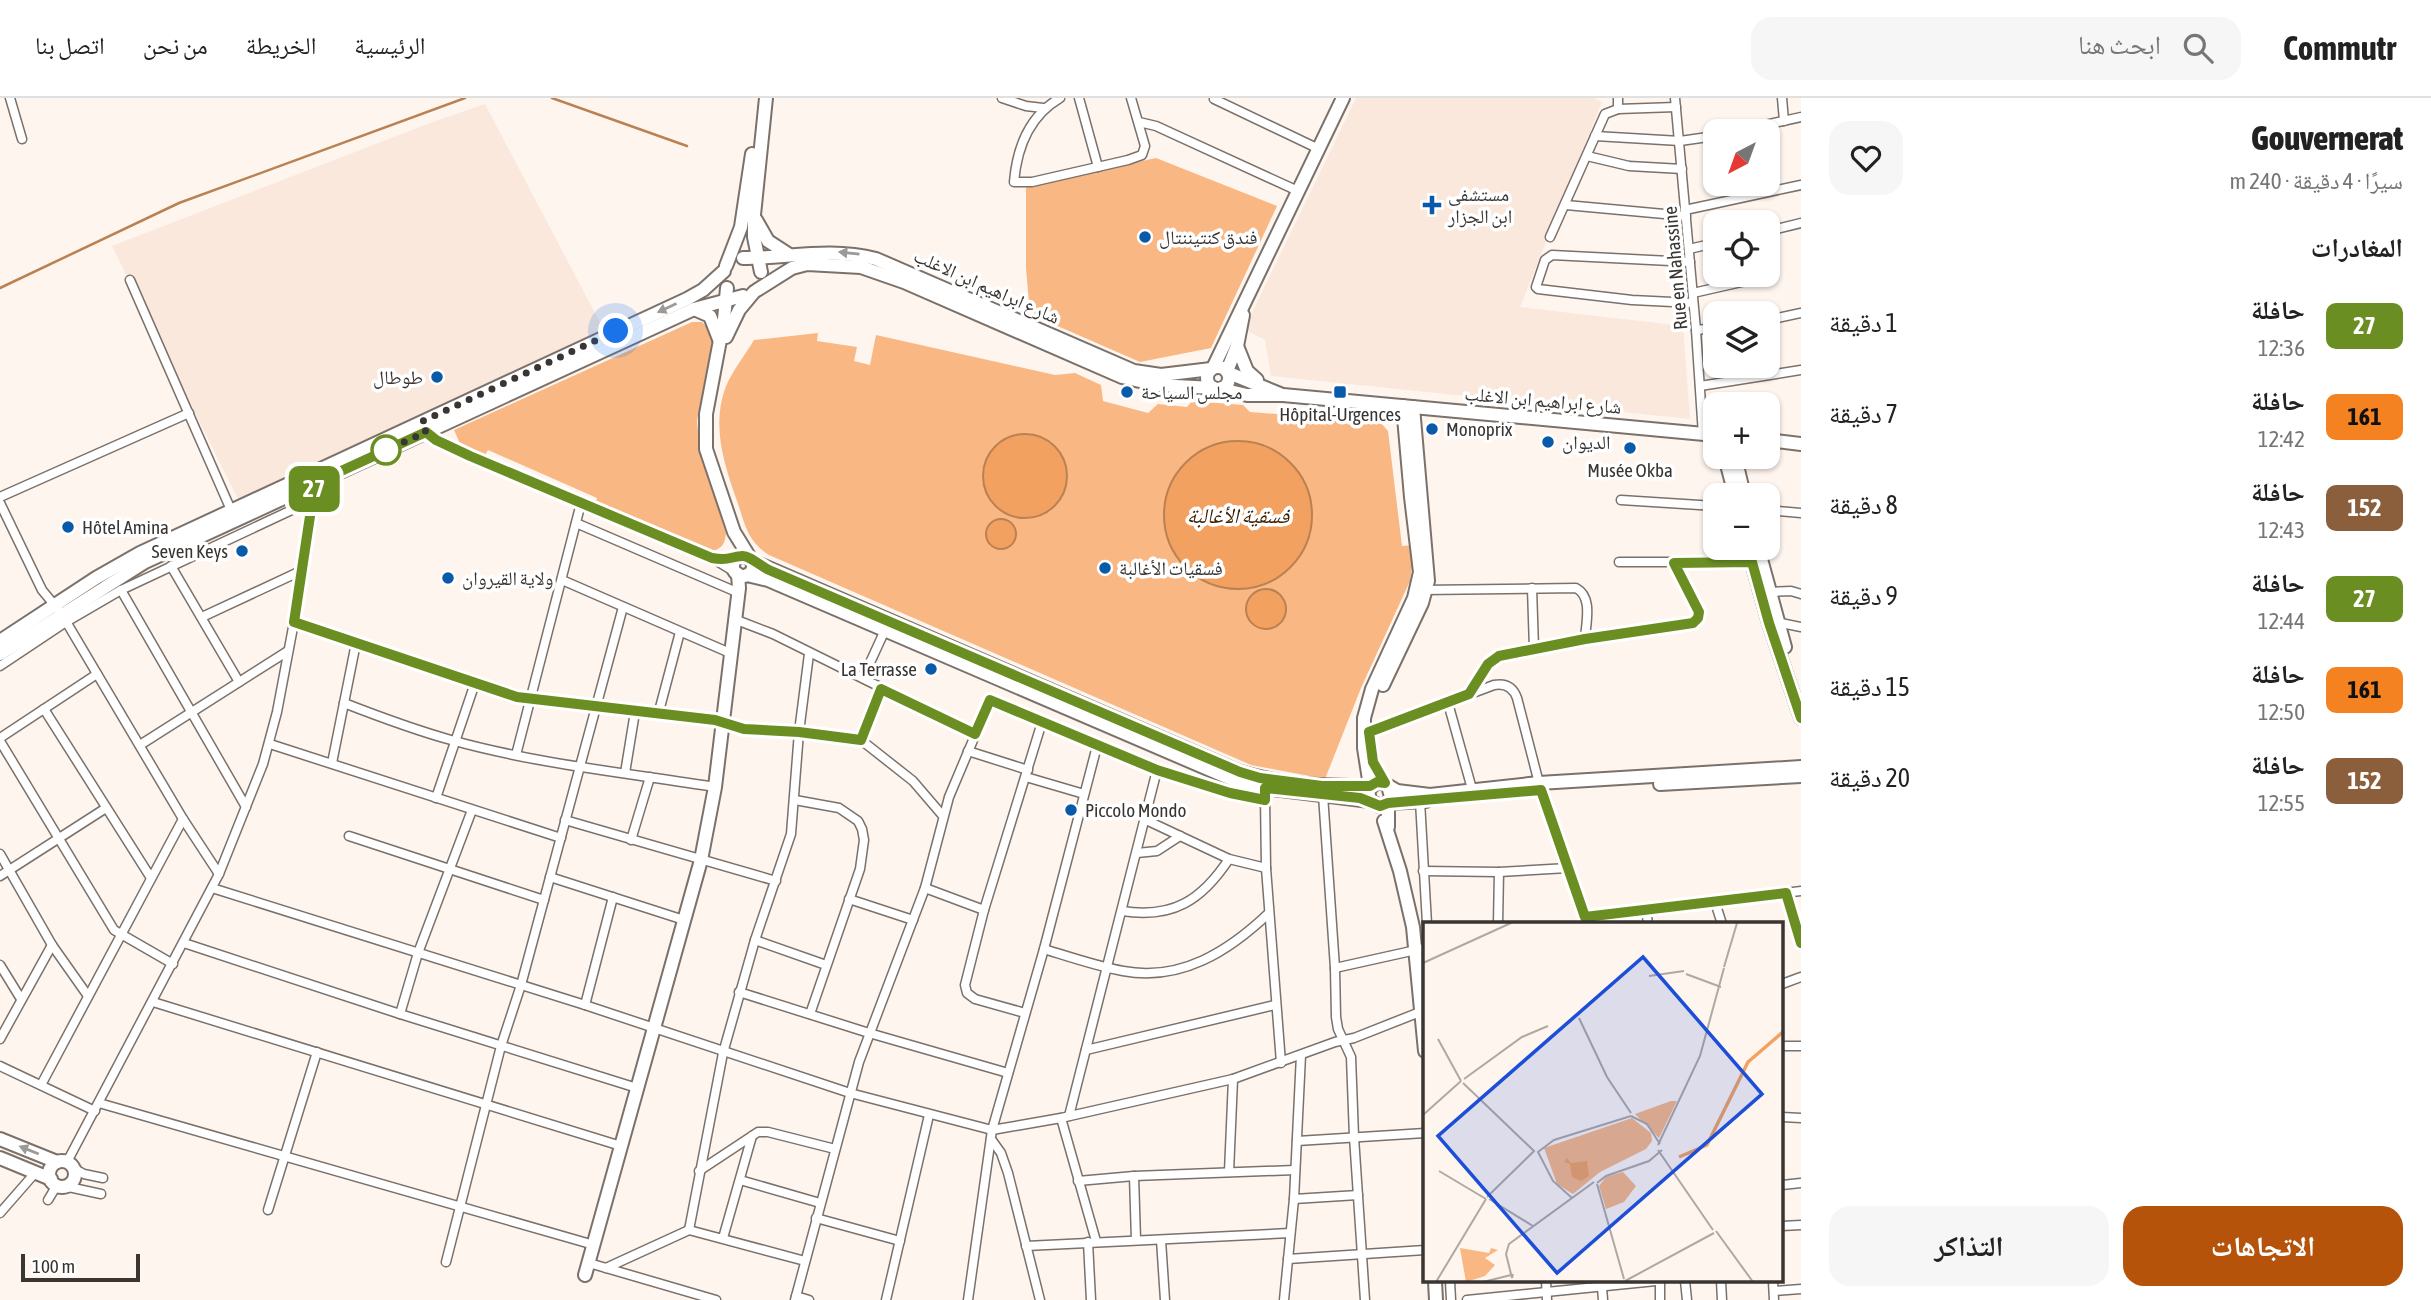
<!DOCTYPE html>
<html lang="ar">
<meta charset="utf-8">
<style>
:root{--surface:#fff;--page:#f6f6f6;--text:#222;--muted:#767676;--line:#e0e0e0;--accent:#b45309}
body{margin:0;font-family:"Asap Condensed","Noto Naskh Arabic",sans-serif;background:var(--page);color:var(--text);direction:rtl;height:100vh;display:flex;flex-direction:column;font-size:26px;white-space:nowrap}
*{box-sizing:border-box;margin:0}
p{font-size:23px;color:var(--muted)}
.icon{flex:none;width:38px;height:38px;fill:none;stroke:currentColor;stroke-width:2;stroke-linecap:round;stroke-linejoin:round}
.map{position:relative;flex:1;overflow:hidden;direction:ltr}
.panel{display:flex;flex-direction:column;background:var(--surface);width:630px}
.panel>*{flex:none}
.badge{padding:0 14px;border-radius:10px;font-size:24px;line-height:46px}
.needle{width:46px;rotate:221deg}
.buttons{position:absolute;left:1703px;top:21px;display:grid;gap:14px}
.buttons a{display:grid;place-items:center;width:77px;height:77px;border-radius:14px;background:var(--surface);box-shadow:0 2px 5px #0004;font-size:35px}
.scale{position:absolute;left:21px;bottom:18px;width:119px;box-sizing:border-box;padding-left:7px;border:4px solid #393532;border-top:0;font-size:19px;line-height:24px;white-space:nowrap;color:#393532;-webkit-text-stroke:5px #fff;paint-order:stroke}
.you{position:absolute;width:35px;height:35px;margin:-18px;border:5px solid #fff;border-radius:50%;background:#1a73e8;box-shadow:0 0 0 10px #1a73e833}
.map>.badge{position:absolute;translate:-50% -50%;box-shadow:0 0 0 4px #fff}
h2{padding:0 28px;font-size:26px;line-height:63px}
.round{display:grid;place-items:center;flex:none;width:74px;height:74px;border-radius:21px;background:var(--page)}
.head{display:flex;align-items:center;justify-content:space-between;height:119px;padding:0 28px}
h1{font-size:33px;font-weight:800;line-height:52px}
.primary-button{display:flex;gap:14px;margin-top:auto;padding:14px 28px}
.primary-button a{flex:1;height:80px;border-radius:21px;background:var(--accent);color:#fff;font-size:28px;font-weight:800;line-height:80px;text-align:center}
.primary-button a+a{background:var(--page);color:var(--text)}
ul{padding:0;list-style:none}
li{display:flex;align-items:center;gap:21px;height:91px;padding:0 28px}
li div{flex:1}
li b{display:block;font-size:26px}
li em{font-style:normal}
li .badge{min-width:77px;font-weight:700;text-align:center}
header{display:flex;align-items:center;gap:42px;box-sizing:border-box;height:98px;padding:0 35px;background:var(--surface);border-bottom:2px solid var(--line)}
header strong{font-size:33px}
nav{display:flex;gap:38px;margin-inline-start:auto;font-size:24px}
.search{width:490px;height:63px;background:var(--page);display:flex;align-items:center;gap:18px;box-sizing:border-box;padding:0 24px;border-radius:21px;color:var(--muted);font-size:26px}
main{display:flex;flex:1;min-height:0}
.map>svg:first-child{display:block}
.built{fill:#fae8dc}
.green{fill:#f9b783}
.water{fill:#f2a160;stroke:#ba8152;stroke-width:2}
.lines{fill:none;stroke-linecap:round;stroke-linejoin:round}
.stream{stroke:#ba8152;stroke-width:2.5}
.street-casing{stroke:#7b716b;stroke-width:11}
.secondary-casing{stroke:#7b716b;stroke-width:16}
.primary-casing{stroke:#7b716b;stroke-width:16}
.street{stroke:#fff;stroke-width:8}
.secondary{stroke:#fff;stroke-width:12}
.primary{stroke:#fff;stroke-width:12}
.oneway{fill:#9c9a98}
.line-casing{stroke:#fff;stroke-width:16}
.line{stroke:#6b8e23;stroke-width:10}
.walk{stroke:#393532;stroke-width:7;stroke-dasharray:0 12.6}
.poi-dot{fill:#095ba9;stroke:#fff;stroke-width:2.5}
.stop-dot{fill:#fff;stroke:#6b8e23;stroke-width:3.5}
.labels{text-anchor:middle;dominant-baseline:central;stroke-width:7;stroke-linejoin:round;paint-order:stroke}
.poi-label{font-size:19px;fill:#393532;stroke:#fff;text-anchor:start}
.street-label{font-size:19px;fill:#393532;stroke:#fff}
.water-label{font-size:21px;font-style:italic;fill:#402104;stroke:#fff}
.inset-river{fill:none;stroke:#f2a160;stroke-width:3.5}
.inset-road{fill:none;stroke:#afa8a3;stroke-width:2}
.view{fill:#1d4ed8;fill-opacity:0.15;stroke:#1d4ed8;stroke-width:3.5}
.inset-edge{fill:none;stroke:#393532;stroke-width:3.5}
</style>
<header>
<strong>Commutr</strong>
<div class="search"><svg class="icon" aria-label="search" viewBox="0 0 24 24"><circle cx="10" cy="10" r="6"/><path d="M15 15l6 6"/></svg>ابحث هنا</div>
<nav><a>الرئيسية</a><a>الخريطة</a><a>من نحن</a><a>اتصل بنا</a></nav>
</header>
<main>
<section class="panel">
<div class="head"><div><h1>Gouvernerat</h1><p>سيرًا · 4 دقيقة · 240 m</p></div><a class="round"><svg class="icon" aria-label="heart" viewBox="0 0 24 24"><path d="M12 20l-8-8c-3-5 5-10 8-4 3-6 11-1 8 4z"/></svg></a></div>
<h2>المغادرات</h2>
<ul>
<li><span class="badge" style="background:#6b8e23;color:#fff">27</span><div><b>حافلة</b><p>12:36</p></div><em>1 دقيقة</em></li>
<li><span class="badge" style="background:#f58220;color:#111">161</span><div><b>حافلة</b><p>12:42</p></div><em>7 دقيقة</em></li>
<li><span class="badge" style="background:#8b5e3c;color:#fff">152</span><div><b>حافلة</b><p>12:43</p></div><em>8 دقيقة</em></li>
<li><span class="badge" style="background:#6b8e23;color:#fff">27</span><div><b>حافلة</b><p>12:44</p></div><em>9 دقيقة</em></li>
<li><span class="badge" style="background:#f58220;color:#111">161</span><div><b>حافلة</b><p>12:50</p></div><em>15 دقيقة</em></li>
<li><span class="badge" style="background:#8b5e3c;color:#fff">152</span><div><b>حافلة</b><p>12:55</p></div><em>20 دقيقة</em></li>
</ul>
<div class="primary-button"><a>الاتجاهات</a><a>التذاكر</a></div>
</section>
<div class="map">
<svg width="1801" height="1202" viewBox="0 0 1801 1202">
<rect width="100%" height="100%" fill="#fef5ef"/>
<g class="built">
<polygon points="1356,0 1593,0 1602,4 1520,209 1683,228 1690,321 1271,278 1265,242 1244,231"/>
<polygon points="485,6 605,234 239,403 112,148 430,25"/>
</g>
<g class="green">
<polygon points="1156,60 1277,108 1211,250 1140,264 1030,216 1026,170 1026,88"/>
<path d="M 692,224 L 702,224 L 709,231 L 712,244 L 697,323 L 700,354 L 726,435 C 725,445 723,450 713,453 L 595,406 L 597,400 L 488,352 L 484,359 L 461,348 L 454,332 Z"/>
<path d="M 818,235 L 817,243 L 857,249 L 854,263 L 870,267 L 876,237 L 1055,277 L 1075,275 L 1101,287 L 1103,303 L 1148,315 L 1158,306 L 1187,309 L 1192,303 L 1243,307 L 1250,314 L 1380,324 L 1388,333 L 1402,448 L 1415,447 L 1410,483 L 1361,590 L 1325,681 L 1251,667 L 769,457 C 747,443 745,426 737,403 C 724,366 711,327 726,288 C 733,272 745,257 754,242 Z"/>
</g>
<g class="water">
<circle cx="1025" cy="378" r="42"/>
<circle cx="1238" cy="417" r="74"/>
<circle cx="1001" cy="436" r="15"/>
<circle cx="1266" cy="511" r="20"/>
</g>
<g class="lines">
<g class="stream">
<polyline points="552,0 687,48"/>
<polyline points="0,190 179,105 465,0"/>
</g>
<g class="street-casing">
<g id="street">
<polyline points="10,0 22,41"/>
<polyline points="1002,0 1026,8 1043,10"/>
<path d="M 1060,0 C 1029,18 1017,49 1014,84 L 1032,84 L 1128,62 L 1142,57 L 1145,48 L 1131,0"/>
<polyline points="1079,0 1098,69"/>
<polyline points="1618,0 1618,11"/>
<polyline points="1675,0 1696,232 1703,337"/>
<polyline points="1782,0 1784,23"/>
<polyline points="1214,1 1319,51"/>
<polyline points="1139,24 1156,28 1298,93"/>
<polyline points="1737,33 1801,19"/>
<polyline points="1595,38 1680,43 1715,38"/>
<polyline points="1587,58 1629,68 1682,71"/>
<polyline points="1566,107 1686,118"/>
<polyline points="1685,112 1801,87"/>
<polyline points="1768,133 1801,125"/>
<polyline points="1550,139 1605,16 1618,11 1676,9"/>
<polyline points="1689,151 1715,145"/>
<polyline points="1690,164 1552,157 1545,162 1536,189 1538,191 1632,202 1693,205"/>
<polyline points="130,182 231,412"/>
<polyline points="1693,195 1768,178"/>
<polyline points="1768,222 1801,215"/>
<polyline points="1696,232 1715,230"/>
<polyline points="1700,288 1801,272"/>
<polyline points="426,333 436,342 470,358 712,460 735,474"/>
<polyline points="0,399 189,315"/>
<polyline points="1621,402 1715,408"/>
<polyline points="0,405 42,492 61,515 183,721 219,776"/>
<polyline points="1768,412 1801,415"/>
<polyline points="576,425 739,495"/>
<polyline points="718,461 735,462"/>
<polyline points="1619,464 1752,464"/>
<polyline points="171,468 239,584"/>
<polyline points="562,482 730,555"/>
<polyline points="1532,490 1534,551"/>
<polyline points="121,492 246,709"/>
<path d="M 1422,492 L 1576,490 C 1593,499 1586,524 1585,541"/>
<polyline points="1769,494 1791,493 1801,496"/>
<polyline points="202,519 303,472"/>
<polyline points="734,521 773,536 975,636"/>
<polyline points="294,524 532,602 715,622 744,631 799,634 861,642 913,683 943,718"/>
<polyline points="1776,524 1801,529"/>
<polyline points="0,568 66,524 121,492 313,402"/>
<polyline points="863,580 885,532"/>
<polyline points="1469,596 1488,566 1499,558 1585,541 1693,525 1698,520 1699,514 1673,465"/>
<path d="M 344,605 C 380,619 415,632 451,642 C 537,666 627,675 715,689"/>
<polyline points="1448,605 1472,691"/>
<polyline points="44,611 151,780"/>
<polyline points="658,617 680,534"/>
<path d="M 1369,634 L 1494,587 C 1505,585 1513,589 1517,600 L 1540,689 L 1587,826"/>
<polyline points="0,640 97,576"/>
<polyline points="861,642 881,591"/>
<polyline points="0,643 114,832 173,866"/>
<polyline points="270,646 561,740"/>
<polyline points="140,647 288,553"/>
<polyline points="968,653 1028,672"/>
<polyline points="516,657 581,405"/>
<polyline points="332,665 356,545"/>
<polyline points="625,675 635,614"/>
<polyline points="1026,679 1084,696"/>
<polyline points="1323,697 1335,870 1336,919 1338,931 1351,959 1354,1039 1365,1202"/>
<polyline points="1265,699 1266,770 1281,965"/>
<polyline points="436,700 475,585"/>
<polyline points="795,702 839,710 858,723 862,731 864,742 860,771 810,916"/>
<polyline points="1420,703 1427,826"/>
<polyline points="565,722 776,783"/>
<polyline points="1146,722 1229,761 1266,770"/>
<polyline points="349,738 544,802"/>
<polyline points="631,742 650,679"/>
<polyline points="1137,755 1157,753 1180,738"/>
<polyline points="0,756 52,847 88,898"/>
<polyline points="1423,773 1499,774 1568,770"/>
<polyline points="0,778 106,710"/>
<polyline points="550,779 684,822"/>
<polyline points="212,790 585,907 850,995 992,1032 1061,1020 1233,981 1335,944 1354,940 1425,912"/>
<polyline points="925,790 984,812"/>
<polyline points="1786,795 1801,845"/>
<polyline points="849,801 913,822"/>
<polyline points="1715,804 1722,826"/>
<polyline points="1646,811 1648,826"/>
<path d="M 1122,813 C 1173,821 1202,802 1229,761"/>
<polyline points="1585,819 1801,793"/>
<polyline points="1498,826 1499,774"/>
<polyline points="755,842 826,867"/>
<polyline points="184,845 400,916 637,990"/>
<path d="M 1044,851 C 1070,859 1096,868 1123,873 C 1181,884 1229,853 1269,815"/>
<polyline points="0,867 21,901"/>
<polyline points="1335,870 1425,850"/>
<polyline points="1782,886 1801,879"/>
<polyline points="739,894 869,935 1008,975"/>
<polyline points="153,904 621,1048"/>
<polyline points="585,907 613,799"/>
<polyline points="1025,915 975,901 967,895 965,887 984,812 1042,624"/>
<polyline points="400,916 418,855 472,712"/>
<polyline points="0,941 52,847"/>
<polyline points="1782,948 1801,948"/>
<polyline points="1086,952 1275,907"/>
<polyline points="0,968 95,1013"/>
<polyline points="41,987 183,721"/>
<polyline points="99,1005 594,1147"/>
<polyline points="1069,1018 1157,672"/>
<polyline points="1782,1019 1801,1020"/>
<polyline points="1061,1020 1096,1143"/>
<polyline points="991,1041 1001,1055 1008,1075 1040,1202"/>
<polyline points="1297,1043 1425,1035"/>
<polyline points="67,1064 219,776 263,666 277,614 294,524 315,385"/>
<polyline points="73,1070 84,1076 103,1080"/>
<polyline points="699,1073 758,1034 768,1034 835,1051"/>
<polyline points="1229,1074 1233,981"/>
<polyline points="1134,1078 1136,1142"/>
<polyline points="740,1082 820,1105"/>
<polyline points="1078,1083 1134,1078 1295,1072"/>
<polyline points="1782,1087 1801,1085"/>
<polyline points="64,1088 101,1096"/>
<polyline points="1294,1101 1358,1097"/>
<polyline points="48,1102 57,1087"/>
<polyline points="268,1112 317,954"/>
<polyline points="0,1115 35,1075"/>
<polyline points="816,1120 900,1143"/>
<polyline points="1782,1128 1801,1127"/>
<polyline points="689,1132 723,955 755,842 791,736 799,634 809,556"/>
<polyline points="723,1140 752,1038"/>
<polyline points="1161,1142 1165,1202"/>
<polyline points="1088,1144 1091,1202"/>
<polyline points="1026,1148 1290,1135"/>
<polyline points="1288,1161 1425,1152"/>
<polyline points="446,1164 501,948 521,887 623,509"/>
<polyline points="589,1165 716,1202"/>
<polyline points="606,1170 689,1132 805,1163"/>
<polyline points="1450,1183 1451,1202"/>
<polyline points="1546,1183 1547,1202"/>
<polyline points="1660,1183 1660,1202"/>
<polyline points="1685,1183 1687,1202"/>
<polyline points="1721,1183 1722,1202"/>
<polyline points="1773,1183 1774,1202"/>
<polyline points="1602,1189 1603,1202"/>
<polyline points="1774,1193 1801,1191"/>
<polyline points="796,1198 809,1202"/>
<polyline points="795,1202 859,964 925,790 949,699 990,602 1157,672 1229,695 1265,702"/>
<polyline points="886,1202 929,1017"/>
<polyline points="968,1202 992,1032 1044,851 1097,648"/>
<polyline points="1284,1202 1294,1101 1301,957"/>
<polyline points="1467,1202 1656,1183"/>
</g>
</g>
<g class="secondary-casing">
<g id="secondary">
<polyline points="727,190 724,221 706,316 706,351 734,434 750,460"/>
<polyline points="726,239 739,212 754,194"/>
<polyline points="1213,270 1343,0"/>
<polyline points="1227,273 1237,248 1243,217"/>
<polyline points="1725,359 1735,397"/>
<polyline points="1735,359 1744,397"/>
<polyline points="1748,450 1769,525 1801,620"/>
<polyline points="1758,450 1785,549"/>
<circle cx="743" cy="468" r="10"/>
<path d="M 752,463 L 1240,674 C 1282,687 1326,688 1370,688 L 1364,650 L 1364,620 L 1372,591 L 1414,500 L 1420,474 L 1411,399 L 1403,308"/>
<polyline points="747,477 768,482 1236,683 1256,689 1370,703"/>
<polyline points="1383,587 1422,505 1428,483 1413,309"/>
<polyline points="1660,686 1801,678"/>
<polyline points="1388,688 1391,699 1387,706 1380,708 1370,703 1368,692 1377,684 1385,686 1397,693 1430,697 1539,685 1801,669"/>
<polyline points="1384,723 1400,773 1413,829 1425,953"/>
<polyline points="1388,729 1388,705 1426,703"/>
<polyline points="0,1041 57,1064"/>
<polyline points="0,1060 51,1081"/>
<circle cx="62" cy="1076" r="13"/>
<polyline points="585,1177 701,762 715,689 739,490 738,476"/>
<polyline points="1435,1183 1436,1202"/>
</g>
</g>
<g class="primary-casing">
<g id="primary">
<polyline points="756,122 768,143 788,156"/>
<path d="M 743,160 C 789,160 829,149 876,161 L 1134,273 L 1161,277 L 1211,271"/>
<polyline points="726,168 741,129 752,56"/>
<polyline points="761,174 754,139 754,117 766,0"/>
<polyline points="757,192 792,170 807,166 861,169 904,184 1122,279 1157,287 1213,290"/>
<polyline points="694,211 710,218 719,241"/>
<polyline points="1237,248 1247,273 1257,282"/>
<circle cx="1218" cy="280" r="11"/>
<polyline points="1229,275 1280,296"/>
<polyline points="1221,291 1247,297 1283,297 1715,337"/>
<polyline points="1768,342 1801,346"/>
<polyline points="0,543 96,480 140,455 687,201 703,192 724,173"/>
<polyline points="0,556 145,464 694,211 743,198"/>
</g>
</g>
<use href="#street" class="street"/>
<use href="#secondary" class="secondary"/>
<use href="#primary" class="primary"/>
</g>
<defs><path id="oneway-solid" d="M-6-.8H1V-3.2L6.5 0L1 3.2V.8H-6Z" transform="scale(1.75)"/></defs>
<g class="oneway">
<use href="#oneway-solid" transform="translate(849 155) rotate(-174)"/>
<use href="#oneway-solid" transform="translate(667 210) rotate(155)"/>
<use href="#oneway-solid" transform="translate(29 1052) rotate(-158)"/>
</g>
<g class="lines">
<g class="line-casing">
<path id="line" d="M 1801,620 L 1769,525 L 1752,464 L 1674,465 L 1699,514 L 1698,520 L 1693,525 L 1585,541 L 1499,558 L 1488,566 L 1469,596 L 1369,634 L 1373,664 L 1385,685 L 1377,684 L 1370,688 L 1322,688 L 1260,680 L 1240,674 L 769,472 C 762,469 749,457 742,458 C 729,459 729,463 712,460 L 470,358 L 436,342 L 426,334 L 315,385 L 294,524 L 517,599 L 715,622 L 744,631 L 799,634 L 861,642 L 881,591 L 975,636 L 990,602 L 1157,672 L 1230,695 L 1265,702 L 1265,690 L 1360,700 L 1380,708 L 1388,705 L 1541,692 L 1585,819 L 1786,795 L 1801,845"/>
</g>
<use href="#line" class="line"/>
<polyline class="walk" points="386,352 378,356 426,334 421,324 616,233"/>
</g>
<g class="poi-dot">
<path d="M1428.5 96.5h7v7h7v7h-7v7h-7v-7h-7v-7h7z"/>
<circle cx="1145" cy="139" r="7"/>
<circle cx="437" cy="279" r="7"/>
<circle cx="1127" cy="294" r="7"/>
<rect x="1333" y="287" width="14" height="14" rx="3.5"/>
<circle cx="1432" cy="331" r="7"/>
<circle cx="1548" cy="344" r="7"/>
<circle cx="1630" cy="350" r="7"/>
<circle cx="68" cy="429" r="7"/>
<circle cx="242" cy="453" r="7"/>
<circle cx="1105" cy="470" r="7"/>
<circle cx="448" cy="480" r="7"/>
<circle cx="931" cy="571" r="7"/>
<circle cx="1071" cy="712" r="7"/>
</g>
<circle class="stop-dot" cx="386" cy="352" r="14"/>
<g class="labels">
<g class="poi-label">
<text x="1448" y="96">مستشفى<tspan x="1448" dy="22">ابن الجزار</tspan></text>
<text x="1159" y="139">فندق كنتيننتال</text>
<text x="423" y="279" text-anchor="end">طوطال</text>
<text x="1141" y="294">مجلس السياحة</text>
<text x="1340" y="316" text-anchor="middle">Hôpital-Urgences</text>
<text x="1446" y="331">Monoprix</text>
<text x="1562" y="344">الديوان</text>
<text x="1630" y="372" text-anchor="middle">Musée Okba</text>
<text x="82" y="429">Hôtel Amina</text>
<text x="228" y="453" text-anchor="end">Seven Keys</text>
<text x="1119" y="470">فسقيات الأغالبة</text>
<text x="462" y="480">ولاية القيروان</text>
<text x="917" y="571" text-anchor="end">La Terrasse</text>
<text x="1085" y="712">Piccolo Mondo</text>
</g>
<g class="street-label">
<text transform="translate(1675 170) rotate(-95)">Rue en Nahassine</text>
<text transform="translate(987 188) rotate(24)">شارع ابراهيم ابن الاغلب</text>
<text transform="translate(1543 302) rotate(5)">شارع ابراهيم ابن الاغلب</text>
</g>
<g class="water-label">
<text x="1238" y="417">فسقية الأغالبة</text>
</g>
</g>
<g transform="translate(1423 824)">
<rect width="360" height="360" fill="#fef5ef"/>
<path d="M 248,179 L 254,179 L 236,216 L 212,192 ZM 209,196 L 228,211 L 229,219 L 223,227 L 177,250 L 150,272 L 134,262 L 121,226 ZM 200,250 L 213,264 L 201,280 L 183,287 L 176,264 L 183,255 ZM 37,326 L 66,331 L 68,326 L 75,328 L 62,336 L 72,343 L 62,354 L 43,360 Z" fill="#f9b783"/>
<path d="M 144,236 L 148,241 L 164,239 L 166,254 L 158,259 L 149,255 L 147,242 L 141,240 Z" fill="#f2a160"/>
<path class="inset-river" d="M 256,235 L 284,223 L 325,140 L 361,109"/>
<path class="inset-road" d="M 0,41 L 88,1M 301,45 L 314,1M 263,52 L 298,65M 226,54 L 261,49M 156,96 L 184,155 L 208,191M 15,117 L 38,159M 41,157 L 99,115 L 125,104M 40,161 L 111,229 L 64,275M 0,193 L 38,159M 208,194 L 224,202 L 237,222M 235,223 L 277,134 L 301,46M 235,228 L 290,308M 16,249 L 63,277M 174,261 L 183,254 L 226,239 L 239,228M 174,262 L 201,357M 149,276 L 130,259 L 115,230 L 131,218 L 208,194M 66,277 L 110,304M 293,309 L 330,360M 90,352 L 89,356 L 83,332 L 86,322 L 171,260M 202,359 L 291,311M 13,360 L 63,277M 60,360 L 88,353"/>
<path class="view" d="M 220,35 L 339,172 L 134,351 L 15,214 Z"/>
<rect width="360" height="360" class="inset-edge"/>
</g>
</svg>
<div class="buttons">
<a><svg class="needle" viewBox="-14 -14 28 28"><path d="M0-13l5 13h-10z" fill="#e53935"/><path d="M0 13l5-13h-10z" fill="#767676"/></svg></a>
<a><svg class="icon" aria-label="locate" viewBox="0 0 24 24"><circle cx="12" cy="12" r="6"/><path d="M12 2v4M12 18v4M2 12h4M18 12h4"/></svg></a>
<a><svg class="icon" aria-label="layers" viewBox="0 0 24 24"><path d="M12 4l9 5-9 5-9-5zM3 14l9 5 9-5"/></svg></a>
<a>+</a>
<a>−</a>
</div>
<div class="scale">100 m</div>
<div class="you" style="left:616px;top:233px"></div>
<b class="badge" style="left:314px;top:391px;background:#6b8e23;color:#fff">27</b>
</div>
</main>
